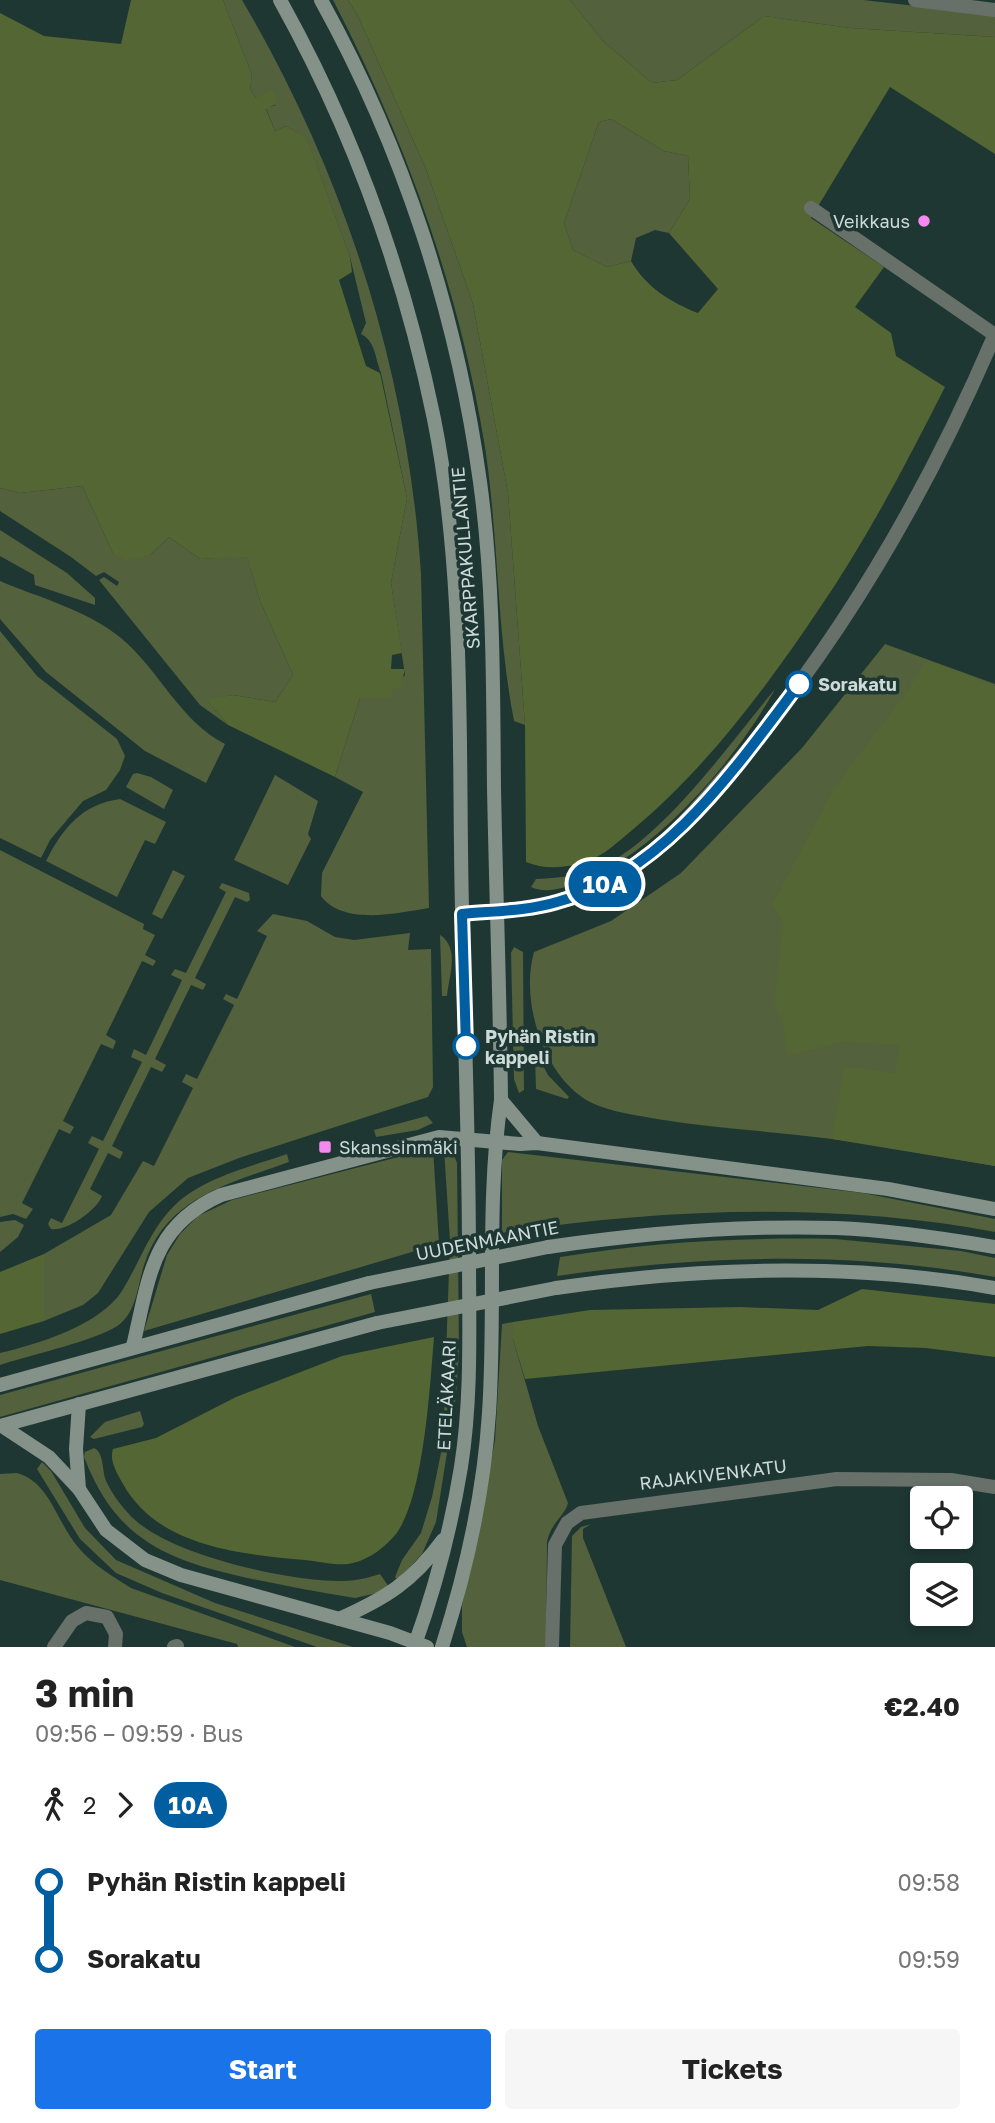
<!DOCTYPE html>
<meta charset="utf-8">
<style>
:root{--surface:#fff;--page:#f6f6f6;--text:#222;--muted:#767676;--accent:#1a73e8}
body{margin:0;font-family:"Golos Text",sans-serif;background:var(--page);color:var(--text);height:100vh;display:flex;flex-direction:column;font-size:26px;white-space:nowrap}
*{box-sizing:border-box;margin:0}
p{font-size:23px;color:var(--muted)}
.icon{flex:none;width:38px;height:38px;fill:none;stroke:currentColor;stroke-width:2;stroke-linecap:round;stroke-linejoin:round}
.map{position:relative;height:1647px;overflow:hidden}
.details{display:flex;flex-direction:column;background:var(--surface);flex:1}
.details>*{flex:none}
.badge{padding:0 14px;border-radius:23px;font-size:24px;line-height:46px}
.controls{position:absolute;left:910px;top:1486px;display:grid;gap:14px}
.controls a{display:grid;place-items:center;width:63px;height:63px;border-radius:7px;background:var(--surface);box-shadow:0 4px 10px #0003;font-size:35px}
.map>.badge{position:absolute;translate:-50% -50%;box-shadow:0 0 0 4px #fff}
.legs{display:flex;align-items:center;gap:10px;height:77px;padding:0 35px;font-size:23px}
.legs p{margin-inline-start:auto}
.headline{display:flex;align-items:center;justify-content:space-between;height:119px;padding:0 35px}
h1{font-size:38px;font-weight:700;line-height:52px}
.button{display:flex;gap:14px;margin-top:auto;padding:14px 35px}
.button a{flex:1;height:80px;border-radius:7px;background:var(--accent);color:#fff;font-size:28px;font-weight:700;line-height:80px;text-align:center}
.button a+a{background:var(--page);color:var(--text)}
ul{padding:0 35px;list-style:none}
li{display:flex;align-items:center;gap:24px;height:77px;font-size:26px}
li i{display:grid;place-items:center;width:10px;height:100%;margin:0 9px;background:currentColor}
li i::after{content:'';width:18px;height:18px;margin:-9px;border:5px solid;border-radius:50%;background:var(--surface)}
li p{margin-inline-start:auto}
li:first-child i{background:linear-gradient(#0000 50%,currentColor 0)}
li:last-child i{background:linear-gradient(currentColor 50%,#0000 0)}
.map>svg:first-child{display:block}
.green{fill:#53613c}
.forest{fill:#546633;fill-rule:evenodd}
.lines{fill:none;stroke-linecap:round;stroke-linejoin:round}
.minor{stroke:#677069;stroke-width:14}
.tertiary{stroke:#677069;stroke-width:14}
.secondary{stroke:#859289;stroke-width:14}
.secondary-bridge{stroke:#859289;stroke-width:14}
.line-1-casing{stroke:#fff;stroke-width:16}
.line-1{stroke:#005ea1;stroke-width:10}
.poi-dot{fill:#f489ef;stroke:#1e3733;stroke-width:2.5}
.stop-1-dot{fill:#fff;stroke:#005ea1;stroke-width:3.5}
.labels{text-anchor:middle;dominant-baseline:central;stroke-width:7;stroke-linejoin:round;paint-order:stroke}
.poi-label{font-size:18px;fill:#ccdad8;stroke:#1e3733;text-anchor:end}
.street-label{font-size:18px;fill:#ccdad8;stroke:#1e3733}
.stop-label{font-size:18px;font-weight:bold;fill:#ccdad8;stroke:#1e3733;text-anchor:start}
</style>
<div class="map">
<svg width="995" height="1647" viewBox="0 0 995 1647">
<rect width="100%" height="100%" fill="#1e3733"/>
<g class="green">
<path d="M 223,0 L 242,0 C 345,175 408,372 421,574 L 429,908 C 398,913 343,926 321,896 L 322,873 L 363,792 L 335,777 L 360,698 L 393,688 L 405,675 L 391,583 L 407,498 L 381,373 C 375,358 376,342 361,334 L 366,323 L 350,257 L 307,139 L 286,126 L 275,131 L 266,108 L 276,105 L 256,98 L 250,89 L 252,75 Z"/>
<path d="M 333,0 L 348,0 L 358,16 L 426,169 L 473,304 L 508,493 L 525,725 L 514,721 C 496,629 499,534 484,441 C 458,286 405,139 333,0 Z"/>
<polygon points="570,0 863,0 995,15 995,37 850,28 764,16 677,80 652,83 603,41"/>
<polygon points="611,119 664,151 688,156 690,199 669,233 655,230 636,238 631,261 607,267 573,250 564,223 599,122"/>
<polygon points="82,486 113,553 150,555 169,537 200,559 247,556 260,601 293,675 275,702 233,695 207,700 228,725 200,705 99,580 104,577 117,586 119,582 104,572 96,576 71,557 0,511 0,488 20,493"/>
<polygon points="0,530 67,573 95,598 95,605 35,585 34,575 0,556"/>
<path d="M 0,581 C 40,598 87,610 121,638 C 160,671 179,720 225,744 L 206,783 L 145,751 L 46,672 L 0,619 Z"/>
<polygon points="0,631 37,676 117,739 125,756 120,770 106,790 83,801 50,840 41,858 0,838"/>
<path d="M 885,644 L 995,684 L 995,1166 C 941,1157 886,1146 832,1139 C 774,1131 715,1129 657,1119 C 635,1115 610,1112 590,1102 C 543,1077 520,1000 534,952 L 611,921 L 681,873 L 802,748 Z"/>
<path d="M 775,689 C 738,758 654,856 578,883 C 563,888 547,894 531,887 L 536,879 C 561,878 586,875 609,863 C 670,829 730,743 775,689 Z"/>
<polygon points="137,773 151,777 173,790 164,809 126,787 133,774"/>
<polygon points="275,775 318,801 308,834 311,839 288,885 234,860"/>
<path d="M 120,799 L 166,822 L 155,844 L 145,840 L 117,897 L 46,861 C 63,828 82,804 120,799 Z"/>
<polygon points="0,850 144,924 143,929 155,935 145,955 156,961 153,966 142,961 106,1035 116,1041 113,1049 101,1044 63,1121 74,1127 70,1134 59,1129 22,1203 33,1209 26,1219 13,1214 0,1217"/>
<polygon points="173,870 185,876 162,919 152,914"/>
<path d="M 222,883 L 249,893 L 250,900 L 247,902 L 235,897 L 195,978 L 206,984 L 203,990 L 191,985 L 155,1059 L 166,1065 L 162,1072 L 151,1067 L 112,1146 L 123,1152 L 120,1159 L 108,1153 L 90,1189 L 102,1196 C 97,1210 66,1232 51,1229 L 48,1224 L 51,1218 L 62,1223 L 99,1149 L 88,1143 L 92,1136 L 103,1141 L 142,1062 L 131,1057 L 134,1049 L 146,1055 L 182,980 L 171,975 L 175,969 L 186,973 L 226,892 L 219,888 Z"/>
<polygon points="273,914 307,921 335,937 354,940 410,933 408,950 431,949 433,1087 428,1097 239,1158 188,1178 149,1212 98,1293 83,1305 44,1321 44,1254 111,1215 143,1161 154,1166 193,1088 182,1082 186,1074 197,1079 234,1005 223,999 226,994 237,999 267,936 257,931"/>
<path d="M 440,935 C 460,948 449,976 447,996 L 442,996 Z"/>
<polygon points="514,947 523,952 524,1090 519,1093 514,1079 511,953"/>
<polygon points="535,1058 539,1058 548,1075 569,1097 567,1099 536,1089"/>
<polygon points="427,1116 433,1123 418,1130 376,1137 374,1130"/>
<polygon points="433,1148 439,1244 144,1331 167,1255 180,1234 198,1216 232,1200"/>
<polygon points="444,1149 454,1155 457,1163 459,1350 456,1396 436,1522 422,1554 398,1580 395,1577 402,1560 421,1533 432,1497 443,1443 450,1241"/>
<path d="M 508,1152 L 863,1193 L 995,1219 L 995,1232 C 836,1202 661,1208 502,1233 L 502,1160 Z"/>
<path d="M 287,1154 L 289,1162 C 229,1184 166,1197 144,1265 C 138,1284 137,1309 121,1323 C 104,1339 26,1356 0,1365 L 0,1353 C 38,1344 100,1325 122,1291 C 140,1262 150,1229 175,1205 C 204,1177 250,1167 287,1154 Z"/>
<polygon points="15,1220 24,1225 18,1237 0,1252 0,1222"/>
<path d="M 835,1239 L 961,1251 L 995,1258 L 995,1277 C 849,1251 704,1255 557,1276 L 560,1257 C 652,1242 742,1237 835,1239 Z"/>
<polygon points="371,1294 375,1312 0,1417 0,1395"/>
<path d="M 513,1322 L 513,1339 L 538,1426 L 568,1503 C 565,1516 550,1523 547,1543 L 546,1647 L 467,1647 L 462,1632 L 462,1606 L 495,1440 L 502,1324 Z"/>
<polygon points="140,1411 144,1424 142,1427 94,1439 90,1437 105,1422"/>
<path d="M 94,1448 C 104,1452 102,1471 106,1481 C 112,1494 124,1510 135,1520 C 175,1556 290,1582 343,1581 C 356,1581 367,1578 380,1574 L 389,1587 L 377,1593 L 355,1598 C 317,1592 280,1585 243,1577 C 164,1559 115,1538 84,1457 L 85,1452 Z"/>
<polygon points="42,1462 51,1471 85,1528 116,1560 215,1603 353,1647 317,1647 162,1593 116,1573 80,1539 37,1469"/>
<path d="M 17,1473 C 50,1482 57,1523 78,1547 C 93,1565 112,1576 131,1588 L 295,1647 L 238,1647 L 237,1644 L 0,1580 L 0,1474 Z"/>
<polygon points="591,1524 583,1529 583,1538 626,1647 570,1647 572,1536 581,1527"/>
</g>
<g class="forest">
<polygon points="131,0 223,0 252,75 250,89 256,98 273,89 278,103 266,109 275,131 286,126 307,138 350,257 352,272 339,280 366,366 380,373 407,498 391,583 402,653 392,655 391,669 405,669 400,690 393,688 391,698 360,698 335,777 228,725 206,699 233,695 275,702 293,675 260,601 247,557 200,559 169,537 150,555 126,561 113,553 82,486 20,493 0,488 0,13 44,36 121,44"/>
<path d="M 348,0 L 570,0 L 603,41 L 652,83 L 677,80 L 764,16 L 850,28 L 995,37 L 995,154 L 890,87 L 811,218 L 884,267 L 855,307 L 891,333 L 896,356 L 945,387 C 907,462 867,539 819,609 C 766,688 705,770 631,831 C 619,841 603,856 588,861 C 568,868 545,870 526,862 L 525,725 L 508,493 L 473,304 L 426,169 L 358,16 ZM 611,119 L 664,151 L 688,156 L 690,199 L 669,233 L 718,289 L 698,313 C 670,302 646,287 631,261 L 607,267 L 573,250 L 564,223 L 599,122 Z"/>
<polygon points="927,660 995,686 995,1166 832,1139 844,1066 895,1073 900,1045 842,1042 787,1056 783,1023 774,1003 783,921 772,905 834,788 903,697"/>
<polygon points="44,1254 44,1321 0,1334 0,1272"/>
<polygon points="862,1289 995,1304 995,1357 926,1348 868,1346 525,1379 513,1339 513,1322 590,1310 740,1307 818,1310"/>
<path d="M 434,1337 C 430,1385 424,1497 396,1534 C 385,1547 370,1559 353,1563 C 339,1567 319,1561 305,1560 C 240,1554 158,1547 123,1484 C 117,1473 109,1461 113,1449 L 156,1438 L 236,1397 L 342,1356 Z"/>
</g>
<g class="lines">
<g class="minor">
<polyline points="811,208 995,335"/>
<polyline points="54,1647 72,1621 86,1613 107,1617 116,1634 115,1647"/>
<polyline points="174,1647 177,1646"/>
<polyline points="552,1647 555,1545 567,1523 581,1513 837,1479 951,1480 995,1487"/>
</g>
<g class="tertiary">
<polyline points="915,0 995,10"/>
<path d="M 462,914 C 507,910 554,908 596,889 C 649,864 689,818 726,775 C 840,644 927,493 995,334"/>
</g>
<g class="secondary">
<path d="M 280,0 C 353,131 404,273 434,419 C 466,579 458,747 462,909 C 464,1025 469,1140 469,1256 C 469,1326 472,1397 461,1467 C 451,1528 435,1589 414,1647"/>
<path d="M 321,0 C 403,148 457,314 480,482 C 494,583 493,686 494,788 C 496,892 500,996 501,1100 C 486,1204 496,1308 489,1413 C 484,1492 466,1572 442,1647"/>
<polyline points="501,1100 537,1143"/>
<path d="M 548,1247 C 643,1233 740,1225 836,1228 C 889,1230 942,1238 995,1247"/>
<path d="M 556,1288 C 702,1267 849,1262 995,1288"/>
<path d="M 133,1346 C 149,1279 151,1226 221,1195 L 439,1137 L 520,1144 L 537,1143 L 888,1189 L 995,1209"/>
<polyline points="0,1385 369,1283"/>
<polyline points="79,1404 76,1449 79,1489"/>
<polyline points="0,1426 377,1323"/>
<polyline points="2,1426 49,1457 79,1489 106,1530 145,1560 181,1575 390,1633 427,1647"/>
<path d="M 339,1619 C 386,1598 412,1582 443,1540"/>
</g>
<g class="secondary-bridge">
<polyline points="369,1283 548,1247"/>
<polyline points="377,1323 556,1288"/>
</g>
</g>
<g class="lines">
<g class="line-1-casing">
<path id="line-1" d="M 466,1046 L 462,914 C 493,911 527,911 557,902 C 664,874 736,767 799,684"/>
</g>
<use href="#line-1" class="line-1"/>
</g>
<g class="poi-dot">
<circle cx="924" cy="221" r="7"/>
<rect x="318" y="1140" width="14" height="14" rx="3.5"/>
</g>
<g class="stop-1-dot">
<circle cx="799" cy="684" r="12"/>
<circle cx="466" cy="1046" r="12"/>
</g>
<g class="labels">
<g class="poi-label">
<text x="910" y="221">Veikkaus</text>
<text x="339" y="1147" text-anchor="start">Skanssinmäki</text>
</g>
<g class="street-label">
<text transform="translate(465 558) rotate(-95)">SKARPPAKULLANTIE</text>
<text transform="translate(487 1240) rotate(-11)">UUDENMAANTIE</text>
<text transform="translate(446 1395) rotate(-87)">ETELÄKAARI</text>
<text transform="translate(713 1474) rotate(-7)">RAJAKIVENKATU</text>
</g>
<g class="stop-label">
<text x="818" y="684">Sorakatu</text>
<text x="485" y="1036">Pyhän Ristin<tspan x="485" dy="21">kappeli</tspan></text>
</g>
</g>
</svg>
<div class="controls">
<a><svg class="icon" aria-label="locate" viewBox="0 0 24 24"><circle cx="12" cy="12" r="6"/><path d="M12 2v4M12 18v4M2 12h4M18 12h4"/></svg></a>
<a><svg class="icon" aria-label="layers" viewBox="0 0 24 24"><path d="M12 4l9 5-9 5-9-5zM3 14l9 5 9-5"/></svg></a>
</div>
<b class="badge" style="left:605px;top:884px;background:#005ea1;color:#fff">10A</b>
</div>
<section class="details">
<div class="headline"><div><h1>3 min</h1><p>09:56 – 09:59 · Bus</p></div><b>€2.40</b></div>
<div class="legs"><svg class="icon" aria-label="walk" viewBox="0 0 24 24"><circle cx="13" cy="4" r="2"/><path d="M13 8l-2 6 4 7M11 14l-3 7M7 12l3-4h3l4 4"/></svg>2<svg class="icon" aria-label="forward" viewBox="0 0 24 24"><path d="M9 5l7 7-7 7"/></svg><b class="badge" style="background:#005ea1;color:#fff">10A</b></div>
<ul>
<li><i style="color:#005ea1"></i><b>Pyhän Ristin kappeli</b><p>09:58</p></li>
<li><i style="color:#005ea1"></i><b>Sorakatu</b><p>09:59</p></li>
</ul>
<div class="button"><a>Start</a><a>Tickets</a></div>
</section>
